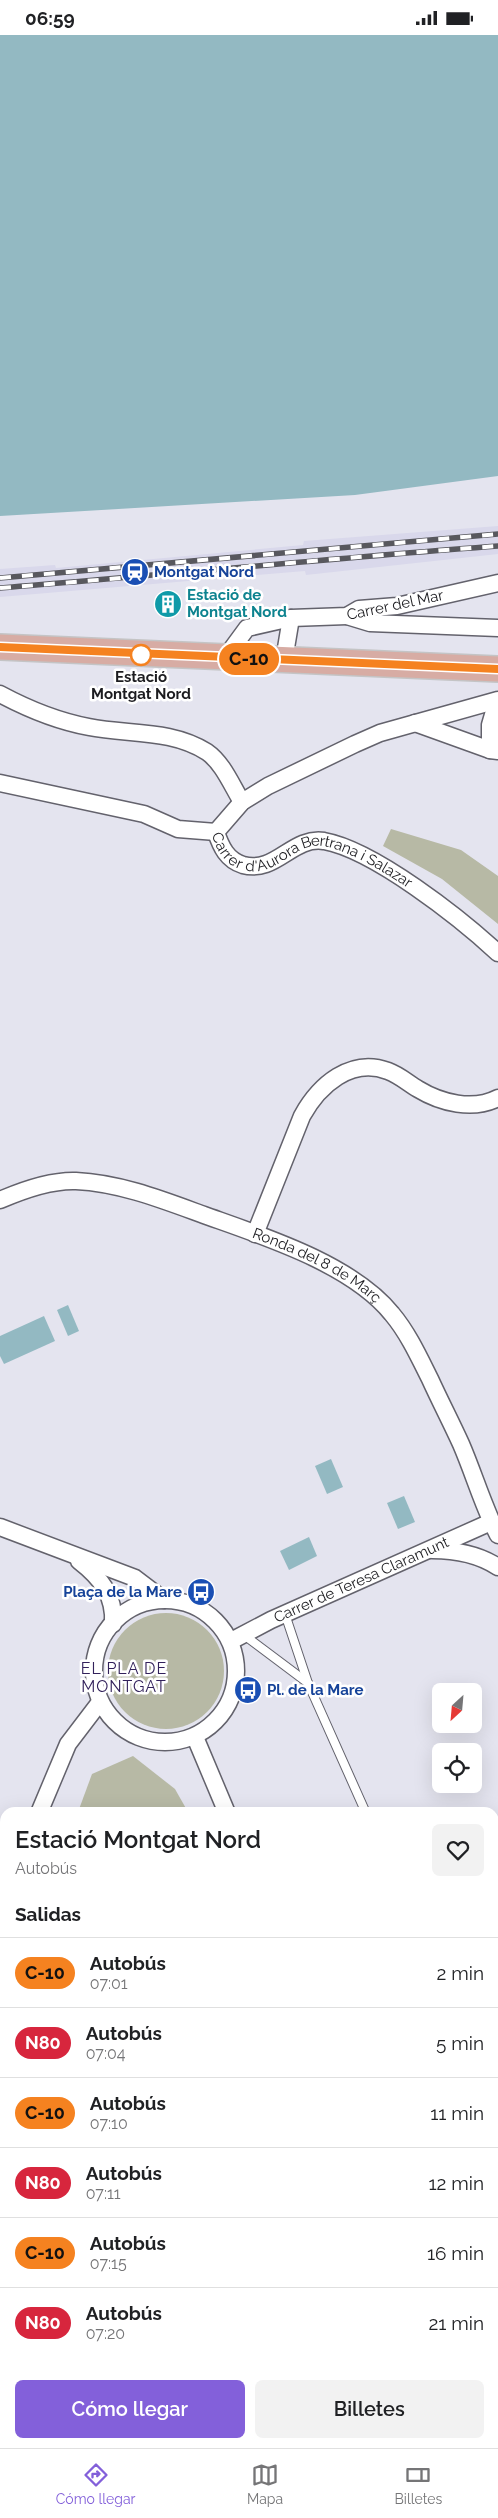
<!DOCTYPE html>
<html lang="es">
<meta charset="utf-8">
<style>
:root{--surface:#fff;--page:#f2f2f2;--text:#202124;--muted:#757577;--line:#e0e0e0;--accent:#8360da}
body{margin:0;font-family:Raleway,sans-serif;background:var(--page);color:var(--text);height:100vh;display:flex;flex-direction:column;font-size:19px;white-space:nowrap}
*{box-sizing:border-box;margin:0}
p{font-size:16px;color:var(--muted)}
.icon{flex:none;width:28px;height:28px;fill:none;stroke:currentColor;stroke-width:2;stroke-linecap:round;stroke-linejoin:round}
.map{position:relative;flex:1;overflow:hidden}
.drawer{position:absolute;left:0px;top:1772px;width:499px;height:641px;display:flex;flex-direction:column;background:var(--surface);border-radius:15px 15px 0 0;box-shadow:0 5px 20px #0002}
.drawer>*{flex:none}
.badge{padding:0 10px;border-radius:16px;font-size:18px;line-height:32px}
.needle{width:32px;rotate:206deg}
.buttons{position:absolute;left:432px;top:1648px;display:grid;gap:10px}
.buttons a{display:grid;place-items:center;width:50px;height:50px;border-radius:8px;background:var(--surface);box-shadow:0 5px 20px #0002;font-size:25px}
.map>.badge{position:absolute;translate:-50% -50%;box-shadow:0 0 0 2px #fff}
h2{padding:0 15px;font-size:19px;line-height:45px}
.round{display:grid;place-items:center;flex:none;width:52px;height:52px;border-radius:8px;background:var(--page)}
.overview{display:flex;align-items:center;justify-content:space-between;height:85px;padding:0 15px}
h1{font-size:24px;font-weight:600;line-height:38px}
.action{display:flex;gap:10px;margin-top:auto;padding:10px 15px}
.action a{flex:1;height:58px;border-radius:8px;background:var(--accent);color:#fff;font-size:20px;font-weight:600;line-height:58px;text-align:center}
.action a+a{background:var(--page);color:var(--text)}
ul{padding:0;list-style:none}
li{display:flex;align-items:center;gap:15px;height:70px;padding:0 15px;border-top:1px solid var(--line)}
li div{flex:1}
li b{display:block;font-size:19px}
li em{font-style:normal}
li .badge{min-width:55px;font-weight:700;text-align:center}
.status{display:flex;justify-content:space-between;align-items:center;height:35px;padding:0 25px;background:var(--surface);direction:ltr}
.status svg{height:14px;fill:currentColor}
.dock{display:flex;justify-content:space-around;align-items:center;height:70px;border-top:1px solid var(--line);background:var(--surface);font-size:14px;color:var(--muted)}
.dock a{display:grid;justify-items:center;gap:2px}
.dock .active{color:var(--accent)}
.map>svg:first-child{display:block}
.built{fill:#d9d8eb}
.green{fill:#b7b9a5}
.water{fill:#93b9c2}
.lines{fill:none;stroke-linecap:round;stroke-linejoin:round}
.highway-tunnel{stroke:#bcbcc6;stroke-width:28;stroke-dasharray:28 14;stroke-linecap:butt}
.lane-casing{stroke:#63626c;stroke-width:10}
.street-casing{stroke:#63626c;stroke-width:19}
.primary-casing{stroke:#c4c4c5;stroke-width:28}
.highway-casing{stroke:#c4c4c5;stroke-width:30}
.lane{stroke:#fff;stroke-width:8}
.street{stroke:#fff;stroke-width:16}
.primary{stroke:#d7aca4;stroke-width:25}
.highway{stroke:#bc7568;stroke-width:28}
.rail-casing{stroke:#58585e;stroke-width:5.5}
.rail{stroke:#fff;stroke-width:4;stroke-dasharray:11;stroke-linecap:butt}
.street-bridge-casing{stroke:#63626c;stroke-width:19;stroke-linecap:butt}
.street-bridge{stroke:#fff;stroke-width:16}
.line-casing{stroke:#fff;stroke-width:11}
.line{stroke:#f58220;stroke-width:8}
.stop-dot{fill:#fff;stroke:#f58220;stroke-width:2.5}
.labels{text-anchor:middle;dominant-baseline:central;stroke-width:5;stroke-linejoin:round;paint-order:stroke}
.transit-label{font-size:15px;font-weight:bold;fill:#164399;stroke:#fff;text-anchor:start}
.culture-label{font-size:15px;font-weight:bold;fill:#0d838f;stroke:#fff;text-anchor:start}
.street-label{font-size:15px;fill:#1c1c20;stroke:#fff}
.stop-label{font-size:15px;font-weight:bold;fill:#1c1c20;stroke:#fff}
.neighbourhood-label{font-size:16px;letter-spacing:1px;fill:#32215b;stroke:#fff}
</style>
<div class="status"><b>06:59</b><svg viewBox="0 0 49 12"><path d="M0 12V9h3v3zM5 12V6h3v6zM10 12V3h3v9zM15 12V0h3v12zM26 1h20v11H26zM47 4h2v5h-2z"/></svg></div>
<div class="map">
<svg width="498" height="2413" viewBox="0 0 498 2413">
<rect width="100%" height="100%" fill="#e4e4ef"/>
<g class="built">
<polygon points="498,491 498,519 306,540 305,536 0,562 0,534 55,530 56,533 303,510 304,506"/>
<polygon points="5,1993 5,2049 0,2043 0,2009"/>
</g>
<g class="green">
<polygon points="391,794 461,815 498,841 498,889 442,844 383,811"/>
<circle cx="166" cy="1636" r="58"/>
<polygon points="133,1721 175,1754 188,1777 78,1777 92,1739"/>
<polygon points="0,2048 5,2056 5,2409 147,2409 142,2413 0,2413"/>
</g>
<g class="water">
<polygon points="0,0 498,0 498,441 355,460 0,481"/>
<polygon points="68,1270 79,1296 68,1301 57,1275"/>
<polygon points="44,1281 55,1306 4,1329 0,1321 0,1301"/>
<polygon points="331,1424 343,1452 327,1459 315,1431"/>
<polygon points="404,1461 415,1487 398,1494 387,1468"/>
<polygon points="309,1502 317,1521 289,1535 280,1516"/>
</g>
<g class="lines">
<polyline class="highway-tunnel" points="443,2413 448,2409"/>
<g class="lane-casing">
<g id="lane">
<polyline points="285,1579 308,1648 366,1778"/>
<polyline points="244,1600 308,1648"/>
</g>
</g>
<g class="street-casing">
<g id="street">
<polyline points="347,581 370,588 498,593"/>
<polyline points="225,623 247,593 291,583 347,581 359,574 397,571 498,548"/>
<polyline points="284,625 291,583"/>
<path d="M 0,659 C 28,674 57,686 89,692 C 128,700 171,694 207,717 C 223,728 232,751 242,767"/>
<polyline points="415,688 490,715 498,716"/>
<polyline points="490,715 490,690 497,666"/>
<polyline points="0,748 144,779 178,794 216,797"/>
<path id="s1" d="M 216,797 C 221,812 227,825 243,830 C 276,839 292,801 324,806 C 374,815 460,883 498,918"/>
<polyline points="216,797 242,767 268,751 355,709 380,698 498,665"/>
<path id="s2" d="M 0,1165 C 23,1155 50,1145 76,1146 C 120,1148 163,1165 204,1180 C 263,1201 352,1229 392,1279 C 408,1298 419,1322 430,1344 C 440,1366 451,1387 461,1409 C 474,1439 483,1471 498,1500"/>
<path d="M 255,1199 L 302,1081 C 319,1050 351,1022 388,1036 C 399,1040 408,1048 418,1054 C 441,1068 473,1076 498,1063"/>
<polyline points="0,1492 135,1543 164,1565"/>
<path d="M 432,1515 C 456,1515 478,1519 498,1532"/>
<path d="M 79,1526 C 101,1543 115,1561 113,1589"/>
<circle cx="165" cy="1636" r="71"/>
<path id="s3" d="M 231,1606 L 271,1585 L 491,1487"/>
<polyline points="195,1702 227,1778"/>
<polyline points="39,1778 68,1709 100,1667"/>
<polyline points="0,1881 5,1868"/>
</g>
</g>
<g class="primary-casing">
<polyline id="primary" points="0,612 498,634"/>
</g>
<g class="highway-casing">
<g id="highway">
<polyline points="494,2209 498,2206"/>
<polyline points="494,2271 498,2267"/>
<polyline points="213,2413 219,2409"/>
<polyline points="311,2413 320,2409"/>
</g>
</g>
<use href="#lane" class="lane"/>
<use href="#street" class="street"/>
<use href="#primary" class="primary"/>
<use href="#highway" class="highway"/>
<g class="rail-casing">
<g id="rail">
<polyline points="0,543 498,499"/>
<path d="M 0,553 C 166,540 332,523 498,511"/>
</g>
</g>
<use href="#rail" class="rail"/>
<g class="street-bridge-casing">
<polyline id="street-bridge" points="494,2366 498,2375"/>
</g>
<use href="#street-bridge" class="street-bridge"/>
</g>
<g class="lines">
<g class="line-casing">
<polyline id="line" points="0,612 498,634"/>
</g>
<use href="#line" class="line"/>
</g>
<defs>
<g id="station-disc" transform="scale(1.4375)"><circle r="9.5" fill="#1a4fb4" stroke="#fff"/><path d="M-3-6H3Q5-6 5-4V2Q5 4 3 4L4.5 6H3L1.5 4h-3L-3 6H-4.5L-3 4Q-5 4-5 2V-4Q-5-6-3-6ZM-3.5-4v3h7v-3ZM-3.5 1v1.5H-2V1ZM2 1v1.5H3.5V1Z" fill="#fff"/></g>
<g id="building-disc" transform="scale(1.4375)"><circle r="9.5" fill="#0f9aa8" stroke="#fff"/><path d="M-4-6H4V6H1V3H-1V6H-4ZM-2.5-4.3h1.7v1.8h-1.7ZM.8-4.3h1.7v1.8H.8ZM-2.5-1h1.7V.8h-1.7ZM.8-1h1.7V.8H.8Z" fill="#fff"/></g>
<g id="bus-disc" transform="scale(1.4375)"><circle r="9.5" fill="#1a4fb4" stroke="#fff"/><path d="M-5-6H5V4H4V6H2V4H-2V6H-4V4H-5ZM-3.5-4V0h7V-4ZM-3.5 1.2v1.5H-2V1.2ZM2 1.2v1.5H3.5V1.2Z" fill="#fff"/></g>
</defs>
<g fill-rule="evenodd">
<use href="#station-disc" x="135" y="537"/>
<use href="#building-disc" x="168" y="569"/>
<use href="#bus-disc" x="201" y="1557"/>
<use href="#bus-disc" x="248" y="1655"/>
</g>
<circle class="stop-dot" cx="141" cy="620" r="10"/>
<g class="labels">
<g class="transit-label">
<text x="154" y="537">Montgat Nord</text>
<text x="182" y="1557" text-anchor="end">Plaça de la Mare</text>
<text x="267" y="1655">Pl. de la Mare</text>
</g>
<g class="culture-label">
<text x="187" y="560">Estació de<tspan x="187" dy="17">Montgat Nord</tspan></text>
</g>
<g class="street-label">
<text transform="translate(395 570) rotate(-12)">Carrer del Mar</text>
<text stroke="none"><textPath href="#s1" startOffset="115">Carrer d'Aurora Bertrana i Salazar</textPath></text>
<text stroke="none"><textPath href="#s2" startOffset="336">Ronda del 8 de Març</textPath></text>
<text stroke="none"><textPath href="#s3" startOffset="144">Carrer de Teresa Claramunt</textPath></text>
</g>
<g class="stop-label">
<text x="141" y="642">Estació<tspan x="141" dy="17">Montgat Nord</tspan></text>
</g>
<g class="neighbourhood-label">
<text x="124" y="1633">EL PLA DE<tspan x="124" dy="18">MONTGAT</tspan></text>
</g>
</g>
</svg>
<div class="buttons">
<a><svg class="needle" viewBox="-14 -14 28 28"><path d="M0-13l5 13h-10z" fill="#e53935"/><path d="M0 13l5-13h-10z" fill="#757577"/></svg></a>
<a><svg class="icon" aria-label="locate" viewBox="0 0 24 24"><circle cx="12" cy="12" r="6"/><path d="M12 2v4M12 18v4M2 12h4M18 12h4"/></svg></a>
</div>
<b class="badge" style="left:249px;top:624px;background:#f58220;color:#111">C-10</b>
<section class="drawer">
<div class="overview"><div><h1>Estació Montgat Nord</h1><p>Autobús</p></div><a class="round"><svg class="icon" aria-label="heart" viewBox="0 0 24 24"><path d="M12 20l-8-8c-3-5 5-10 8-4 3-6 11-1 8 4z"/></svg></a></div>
<h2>Salidas</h2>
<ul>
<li><span class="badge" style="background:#f58220;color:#111">C-10</span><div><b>Autobús</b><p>07:01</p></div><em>2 min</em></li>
<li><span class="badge" style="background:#d7263d;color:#fff">N80</span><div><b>Autobús</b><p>07:04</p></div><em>5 min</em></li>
<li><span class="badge" style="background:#f58220;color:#111">C-10</span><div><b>Autobús</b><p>07:10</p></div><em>11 min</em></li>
<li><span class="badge" style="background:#d7263d;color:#fff">N80</span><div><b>Autobús</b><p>07:11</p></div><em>12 min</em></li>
<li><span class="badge" style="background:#f58220;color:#111">C-10</span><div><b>Autobús</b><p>07:15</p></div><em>16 min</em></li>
<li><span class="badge" style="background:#d7263d;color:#fff">N80</span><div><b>Autobús</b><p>07:20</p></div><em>21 min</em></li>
</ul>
<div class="action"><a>Cómo llegar</a><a>Billetes</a></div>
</section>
</div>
<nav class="dock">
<a class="active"><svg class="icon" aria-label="directions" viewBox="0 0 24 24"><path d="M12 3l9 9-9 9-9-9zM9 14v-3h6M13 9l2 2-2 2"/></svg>Cómo llegar</a>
<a><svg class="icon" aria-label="map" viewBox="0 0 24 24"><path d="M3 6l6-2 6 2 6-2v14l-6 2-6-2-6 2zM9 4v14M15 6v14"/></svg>Mapa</a>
<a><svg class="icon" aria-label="tickets" viewBox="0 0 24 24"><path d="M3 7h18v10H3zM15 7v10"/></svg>Billetes</a>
</nav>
